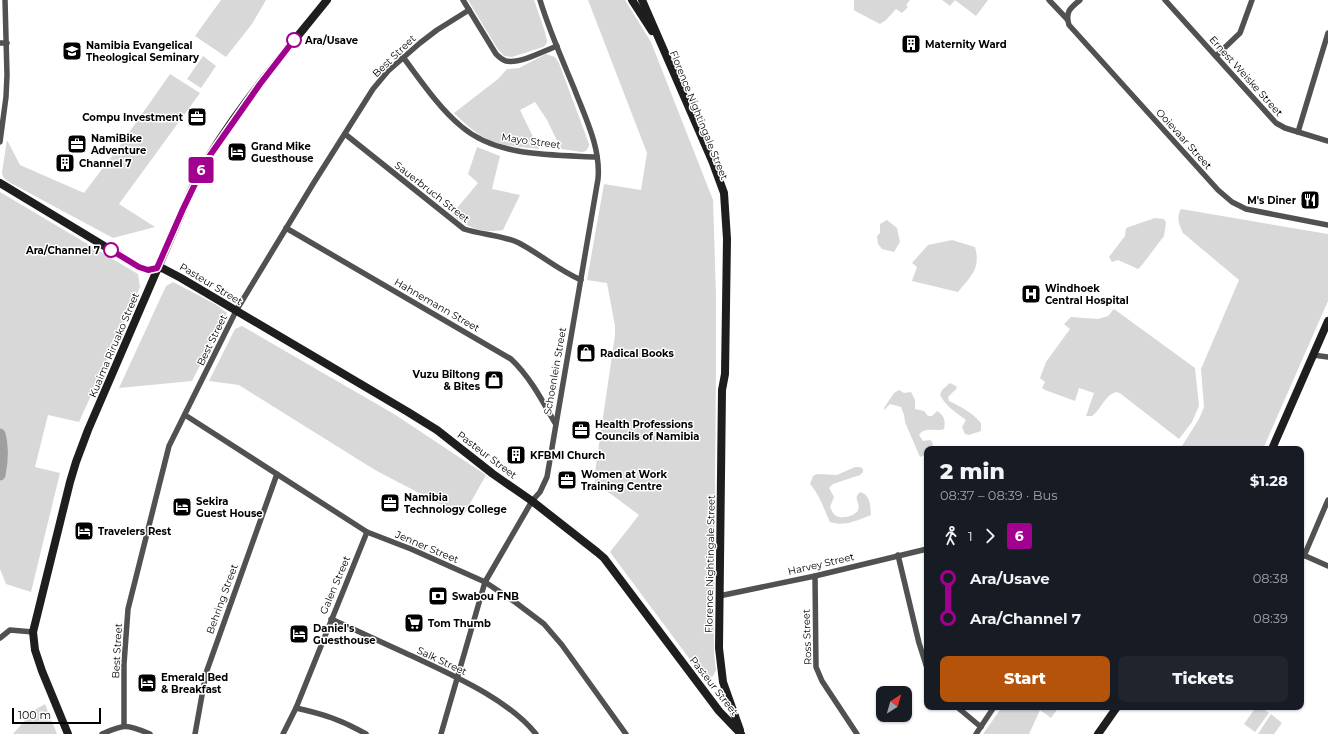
<!DOCTYPE html>
<meta charset="utf-8">
<style>
:root{--surface:#171b24;--page:#20242c;--text:#f1f3f6;--muted:#9ea1a6;--accent:#b45309}
body{margin:0;font-family:Montserrat,sans-serif;background:var(--page);color:var(--text);height:100vh;display:flex;flex-direction:column;font-size:15px;white-space:nowrap}
*{box-sizing:border-box;margin:0}
p{font-size:13px;color:var(--muted)}
.icon{flex:none;width:22px;height:22px;fill:none;stroke:currentColor;stroke-width:2;stroke-linecap:round;stroke-linejoin:round}
.map{position:relative;flex:1;overflow:hidden}
.panel{position:absolute;left:924px;top:446px;width:380px;height:264px;display:flex;flex-direction:column;background:var(--surface);border-radius:8px;box-shadow:0 1px 3px #0004}
.panel>*{flex:none}
.badge{padding:0 8px;border-radius:3px;font-size:14px;line-height:26px}
.needle{width:26px;rotate:37deg}
.controls{position:absolute;left:876px;top:686px;display:grid;gap:8px}
.controls a{display:grid;place-items:center;width:36px;height:36px;border-radius:8px;background:var(--surface);box-shadow:0 1px 3px #0004;font-size:20px}
.scale{position:absolute;left:12px;bottom:10px;width:89px;box-sizing:border-box;padding-left:4px;border:2px solid #000;border-top:0;font-size:11px;line-height:14px;white-space:nowrap;color:#000;-webkit-text-stroke:3px #fff;paint-order:stroke}
.map>.badge{position:absolute;translate:-50% -50%;box-shadow:0 0 0 2px #fff}
.legs{display:flex;align-items:center;gap:6px;height:44px;padding:0 16px;font-size:13px}
.legs p{margin-inline-start:auto}
.head{display:flex;align-items:center;justify-content:space-between;height:68px;padding:0 16px}
h1{font-size:22px;font-weight:800;line-height:30px}
.action{display:flex;gap:8px;margin-top:auto;padding:8px 16px}
.action a{flex:1;height:46px;border-radius:8px;background:var(--accent);color:#fff;font-size:16px;font-weight:800;line-height:46px;text-align:center}
.action a+a{background:var(--page);color:var(--text)}
ul{padding:0 16px;list-style:none}
li{display:flex;align-items:center;gap:14px;height:40px;font-size:15px}
li i{display:grid;place-items:center;width:6px;height:100%;margin:0 5px;background:currentColor}
li i::after{content:'';width:10px;height:10px;margin:-5px;border:3px solid;border-radius:50%;background:var(--surface)}
li p{margin-inline-start:auto}
li:first-child i{background:linear-gradient(#0000 50%,currentColor 0)}
li:last-child i{background:linear-gradient(currentColor 50%,#0000 0)}
.map>svg:first-child{display:block}
.green{fill:#d8d8d8}
.lines{fill:none;stroke-linecap:round;stroke-linejoin:round}
.river{stroke:#9f9f9f;stroke-width:11}
.street{stroke:#515151;stroke-width:5.5}
.secondary{stroke:#1e1e1e;stroke-width:8}
.line-1-casing{stroke:#fff;stroke-width:9}
.line-1{stroke:#a2008e;stroke-width:6}
.stop-1-dot{fill:#fff;stroke:#a2008e;stroke-width:2}
.labels{text-anchor:middle;dominant-baseline:central;stroke-width:3;stroke-linejoin:round;paint-order:stroke}
.stop-label{font-size:10px;font-weight:bold;fill:#000;stroke:#fff;text-anchor:start}
.poi-label{font-size:10px;font-weight:bold;fill:#000;stroke:#fff;text-anchor:start}
.street-label{font-size:10px;fill:#000;stroke:#fff}
</style>
<div class="map">
<svg width="1328" height="734" viewBox="0 0 1328 734">
<rect width="100%" height="100%" fill="#fff"/>
<g class="green">
<polygon points="221,0 266,0 252,24 226,57 195,36"/>
<path d="M 468,0 L 534,0 C 536,6 548,38 547,42 C 547,44 545,45 543,47 L 512,57 L 504,56 L 497,48 Z"/>
<polygon points="588,0 625,0 651,42 713,200 716,296 716,364 714,611 714,653 716,670 713,676 708,679 703,677 610,552 639,515 611,494 595,485 595,472 615,335 615,326 607,283 587,280 604,184 641,190 647,153"/>
<polygon points="854,0 910,0 906,5 908,7 902,13 896,9 886,20 880,24 857,12 854,10"/>
<polygon points="942,0 988,0 976,16 955,0 950,6"/>
<path d="M 546,54 L 555,57 L 559,63 L 589,144 L 589,146 L 586,151 L 582,152 L 561,149 L 547,120 L 535,102 L 520,110 L 539,149 C 497,145 485,144 454,113 L 498,79 L 507,69 L 519,68 Z"/>
<polygon points="203,56 216,66 201,88 187,79"/>
<polygon points="170,74 200,93 119,204 155,227 113,238 7,181 3,177 2,172 7,140 20,165 84,193 121,144"/>
<path d="M 477,147 L 500,156 L 492,189 L 520,195 L 503,230 C 481,233 469,229 452,214 L 478,183 L 468,174 Z"/>
<polygon points="0,192 138,274 140,287 79,422 48,415 35,467 60,473 31,592 6,584 0,569"/>
<path d="M 1181,209 L 1328,234 L 1328,301 L 1263,449 L 1177,449 L 1182,446 L 1199,419 L 1204,407 L 1201,369 L 1239,280 L 1183,233 C 1179,225 1176,217 1181,209 Z"/>
<polygon points="1155,218 1164,219 1166,223 1164,236 1142,265 1138,269 1118,260 1112,262 1109,257 1125,236 1126,228"/>
<polygon points="887,220 897,228 900,242 894,252 882,249 878,244 877,236 880,233 880,224"/>
<path d="M 952,240 L 975,247 C 981,269 971,276 958,292 L 912,281 L 917,267 L 912,263 L 928,245 Z"/>
<polygon points="173,282 215,304 227,313 192,381 119,388 166,286"/>
<path d="M 1114,309 L 1195,368 L 1199,406 L 1192,422 L 1179,439 L 1121,394 L 1117,392 C 1105,394 1101,410 1092,416 L 1086,416 L 1094,393 L 1079,388 L 1075,401 L 1045,390 L 1042,388 L 1045,382 L 1040,378 L 1046,362 L 1070,329 L 1064,324 L 1071,317 L 1098,319 L 1108,316 Z"/>
<polygon points="242,326 394,414 486,475 463,516 375,470 239,385 209,381 235,329"/>
<path d="M 950,383 L 956,386 L 957,388 L 948,397 L 949,401 C 960,406 973,413 981,423 L 981,431 L 969,435 L 965,434 L 962,427 L 966,420 C 955,412 946,406 940,395 L 942,390 Z"/>
<path d="M 899,390 L 904,393 L 911,392 L 915,400 L 915,409 L 924,411 L 928,416 L 932,416 L 937,411 C 944,415 946,421 944,429 C 936,432 925,426 919,435 L 923,441 L 930,440 C 933,443 934,445 931,449 L 927,449 L 927,454 L 920,457 L 905,422 L 904,415 L 901,407 L 890,404 L 884,410 L 884,408 L 894,393 Z"/>
<path d="M 855,467 L 860,467 L 863,469 L 863,472 L 860,475 L 833,484 L 829,488 L 834,497 L 830,507 C 832,510 833,514 835,515 C 840,520 856,516 858,510 C 861,502 852,499 860,492 C 871,495 870,505 871,515 C 858,520 844,527 830,522 C 823,508 821,497 810,484 L 813,476 L 817,474 L 837,475 Z"/>
<polygon points="45,704 57,734 13,734 33,711"/>
<polygon points="1002,707 1059,707 1051,718 1040,710 1029,734 983,734"/>
<polygon points="1256,707 1261,707 1269,713 1255,732 1244,724"/>
<polygon points="1271,714 1282,723 1274,734 1258,734"/>
</g>
<g class="lines">
<path class="river" d="M 0,434 C 4,448 3,460 0,475"/>
<g class="street">
<path d="M 463,0 L 496,54 C 499,57 502,60 506,61 C 520,64 544,51 557,46"/>
<polyline points="1049,0 1067,19"/>
<path d="M 1080,0 C 1070,8 1065,12 1069,25 L 1218,190 L 1232,202 L 1246,209 L 1328,225"/>
<polyline points="1165,0 1276,123 1285,128 1328,141"/>
<polyline points="0,43 7,43"/>
<polyline points="1216,56 1240,33 1252,0"/>
<path d="M 403,57 C 421,81 439,108 462,127 C 497,157 554,155 597,157"/>
<polyline points="1298,132 1328,33"/>
<path d="M 345,134 L 464,229 C 482,235 503,235 519,243 C 540,254 558,270 581,280"/>
<polyline points="0,142 6,97 7,75 5,0"/>
<path d="M 286,228 L 511,359 C 530,377 542,400 555,423"/>
<polyline points="1313,355 1328,357"/>
<polyline points="185,415 367,532 411,549 485,582 515,602 544,624 562,645 626,734"/>
<polyline points="1301,554 1328,566"/>
<polyline points="898,555 919,643 927,668"/>
<polyline points="1304,556 1328,500"/>
<polyline points="815,576 816,667 822,681 857,734"/>
<polyline points="719,596 815,576 927,549"/>
<path d="M 331,619 C 358,631 385,644 412,656 C 452,675 508,699 536,734"/>
<polyline points="0,638 10,630 33,632"/>
<polyline points="957,707 981,727"/>
<path d="M 296,708 C 323,714 342,720 366,734"/>
<polyline points="124,725 124,664 128,609 169,446 236,311 313,184 373,89 388,71 420,43 437,30 469,10"/>
<path d="M 102,734 C 124,724 127,724 150,734"/>
<polyline points="195,734 206,673 277,474"/>
<polyline points="283,734 296,708 367,532"/>
<path d="M 441,734 L 485,582 L 532,501 L 540,492 L 547,477 L 598,179 C 601,148 585,117 574,88 C 562,59 549,30 540,0"/>
<polyline points="976,734 994,707"/>
</g>
<g class="secondary">
<polyline points="632,0 652,31"/>
<polyline points="642,0 713,163 724,193 727,239 725,374 722,390 719,648 723,682 740,730"/>
<polyline points="0,183 139,267 148,270 162,268 181,278 408,412 437,430 493,474 532,501 597,552 604,558 719,711 741,734"/>
<polyline points="1272,449 1328,321"/>
<path d="M 68,734 L 42,671 L 35,650 L 33,632 L 70,482 L 76,462 L 88,430 L 198,175 C 233,112 282,56 327,0"/>
<polyline points="1098,734 1117,707"/>
</g>
</g>
<g class="lines">
<g class="line-1-casing">
<polyline id="line-1" points="111,250 139,267 148,270 157,268 183,209 206,161 260,84 294,40"/>
</g>
<use href="#line-1" class="line-1"/>
</g>
<defs>
<g id="building-square" transform="scale(1)"><rect x="-9" y="-9" width="18" height="18" rx="4" fill="#000" stroke="#fff"/><path d="M-4-6H4V6H1V3H-1V6H-4ZM-2.5-4.3h1.7v1.8h-1.7ZM.8-4.3h1.7v1.8H.8ZM-2.5-1h1.7V.8h-1.7ZM.8-1h1.7V.8H.8Z" fill="#fff"/></g>
<g id="school-square" transform="scale(1)"><rect x="-9" y="-9" width="18" height="18" rx="4" fill="#000" stroke="#fff"/><path d="M0-5L7-2L0 1L-7-2ZM-4 1L0 2.5L4 1V4Q0 6-4 4Z" fill="#fff"/></g>
<g id="office-square" transform="scale(1)"><rect x="-9" y="-9" width="18" height="18" rx="4" fill="#000" stroke="#fff"/><path d="M-6-3h4V-5.5h4V-3h4V5H-6ZM-1-4.5V-3h2v-1.5ZM-6 0V1H6V0Z" fill="#fff"/></g>
<g id="hotel-square" transform="scale(1)"><rect x="-9" y="-9" width="18" height="18" rx="4" fill="#000" stroke="#fff"/><path d="M-6-4.5h1.5V1H6V5H4.5V3h-9V5H-6ZM-4 0a1.8 1.8 0 1 1 3.6 0ZM.5 0V-2.5h3Q6-2.5 6 0Z" fill="#fff"/></g>
<g id="restaurant-square" transform="scale(1)"><rect x="-9" y="-9" width="18" height="18" rx="4" fill="#000" stroke="#fff"/><path d="M-5-6h1v4h1v-4h1v4h1v-4h1v5L-1.5 .5V6h-2V.5L-5-1ZM5-6V6H3V1.5H1.5Q1.5-4 5-6Z" fill="#fff"/></g>
<g id="hospital-square" transform="scale(1)"><rect x="-9" y="-9" width="18" height="18" rx="4" fill="#000" stroke="#fff"/><path d="M-5-5h3v3.5h4V-5h3V5h-3V1.5h-4V5h-3Z" fill="#fff"/></g>
<g id="shop-square" transform="scale(1)"><rect x="-9" y="-9" width="18" height="18" rx="4" fill="#000" stroke="#fff"/><path d="M-5-2.5h2.3a2.7 3.5 0 0 1 5.4 0H5L5.5 6h-11ZM-1.5-2.5h3a1.5 2.3 0 0 0-3 0Z" fill="#fff"/></g>
<g id="bank-square" transform="scale(1)"><rect x="-9" y="-9" width="18" height="18" rx="4" fill="#000" stroke="#fff"/><path d="M-6-4H6V4H-6ZM0-2.3a2.3 2.3 0 1 0 0 4.6a2.3 2.3 0 1 0 0-4.6Z" fill="#fff"/></g>
<g id="supermarket-square" transform="scale(1)"><rect x="-9" y="-9" width="18" height="18" rx="4" fill="#000" stroke="#fff"/><path d="M-6-5.5h2.5l.6 2H6L4.5 2H-2.5L-4.4-4H-6ZM-1.5 3.2a1.3 1.3 0 1 0 .1 0ZM3 3.2a1.3 1.3 0 1 0 .1 0Z" fill="#fff"/></g>
</defs>
<g fill-rule="evenodd">
<use href="#building-square" x="911" y="44"/>
<use href="#school-square" x="72" y="51"/>
<use href="#office-square" x="197" y="117"/>
<use href="#office-square" x="77" y="144"/>
<use href="#hotel-square" x="237" y="152"/>
<use href="#building-square" x="65" y="163"/>
<use href="#restaurant-square" x="1310" y="200"/>
<use href="#hospital-square" x="1031" y="294"/>
<use href="#shop-square" x="586" y="353"/>
<use href="#shop-square" x="494" y="380"/>
<use href="#office-square" x="581" y="430"/>
<use href="#building-square" x="516" y="455"/>
<use href="#office-square" x="567" y="480"/>
<use href="#office-square" x="390" y="503"/>
<use href="#hotel-square" x="182" y="507"/>
<use href="#hotel-square" x="84" y="531"/>
<use href="#bank-square" x="438" y="596"/>
<use href="#supermarket-square" x="414" y="623"/>
<use href="#hotel-square" x="299" y="634"/>
<use href="#hotel-square" x="147" y="683"/>
</g>
<g class="stop-1-dot">
<circle cx="294" cy="40" r="7"/>
<circle cx="111" cy="250" r="7"/>
</g>
<g class="labels">
<g class="stop-label">
<text x="305" y="40">Ara/Usave</text>
<text x="100" y="250" text-anchor="end">Ara/Channel 7</text>
</g>
<g class="poi-label">
<text x="925" y="44">Maternity Ward</text>
<text x="86" y="45">Namibia Evangelical<tspan x="86" dy="12">Theological Seminary</tspan></text>
<text x="183" y="117" text-anchor="end">Compu Investment</text>
<text x="91" y="138">NamiBike<tspan x="91" dy="12">Adventure</tspan></text>
<text x="251" y="146">Grand Mike<tspan x="251" dy="12">Guesthouse</tspan></text>
<text x="79" y="163">Channel 7</text>
<text x="1296" y="200" text-anchor="end">M's Diner</text>
<text x="1045" y="288">Windhoek<tspan x="1045" dy="12">Central Hospital</tspan></text>
<text x="600" y="353">Radical Books</text>
<text x="480" y="374" text-anchor="end">Vuzu Biltong<tspan x="480" dy="12">&amp; Bites</tspan></text>
<text x="595" y="424">Health Professions<tspan x="595" dy="12">Councils of Namibia</tspan></text>
<text x="530" y="455">KFBMI Church</text>
<text x="581" y="474">Women at Work<tspan x="581" dy="12">Training Centre</tspan></text>
<text x="404" y="497">Namibia<tspan x="404" dy="12">Technology College</tspan></text>
<text x="196" y="501">Sekira<tspan x="196" dy="12">Guest House</tspan></text>
<text x="98" y="531">Travelers Rest</text>
<text x="452" y="596">Swabou FNB</text>
<text x="428" y="623">Tom Thumb</text>
<text x="313" y="628">Daniel's<tspan x="313" dy="12">Guesthouse</tspan></text>
<text x="161" y="677">Emerald Bed<tspan x="161" dy="12">&amp; Breakfast</tspan></text>
</g>
<g class="street-label">
<text transform="translate(394 56) rotate(-44)">Best Street</text>
<text transform="translate(1246 76) rotate(48)">Ernest Weiske Street</text>
<text transform="translate(699 115) rotate(68)">Florence Nightingale Street</text>
<text transform="translate(1184 139) rotate(48)">Ooievaar Street</text>
<text transform="translate(531 141) rotate(8)">Mayo Street</text>
<text transform="translate(432 192) rotate(38)">Sauerbruch Street</text>
<text transform="translate(211 284) rotate(31)">Pasteur Street</text>
<text transform="translate(437 305) rotate(30)">Hahnemann Street</text>
<text transform="translate(212 340) rotate(-64)">Best Street</text>
<text transform="translate(114 345) rotate(-67)">Kuaima Riruako Street</text>
<text transform="translate(555 371) rotate(-80)">Schoenlein Street</text>
<text transform="translate(487 455) rotate(37)">Pasteur Street</text>
<text transform="translate(427 547) rotate(23)">Jenner Street</text>
<text transform="translate(710 564) rotate(-89)">Florence Nightingale Street</text>
<text transform="translate(821 564) rotate(-13)">Harvey Street</text>
<text transform="translate(335 585) rotate(-67)">Galen Street</text>
<text transform="translate(222 599) rotate(-70)">Behring Street</text>
<text transform="translate(807 637) rotate(-92)">Ross Street</text>
<text transform="translate(117 651) rotate(-87)">Best Street</text>
<text transform="translate(442 661) rotate(25)">Salk Street</text>
<text transform="translate(714 686) rotate(52)">Pasteur Street</text>
</g>
</g>
</svg>
<div class="controls">
<a><svg class="needle" viewBox="-14 -14 28 28"><path d="M0-13l5 13h-10z" fill="#e53935"/><path d="M0 13l5-13h-10z" fill="#9ea1a6"/></svg></a>
</div>
<div class="scale">100 m</div>
<b class="badge" style="left:201px;top:170px;background:#a2008e;color:#fff">6</b>
<section class="panel">
<div class="head"><div><h1>2 min</h1><p>08:37 – 08:39 · Bus</p></div><b>$1.28</b></div>
<div class="legs"><svg class="icon" aria-label="walk" viewBox="0 0 24 24"><circle cx="13" cy="4" r="2"/><path d="M13 8l-2 6 4 7M11 14l-3 7M7 12l3-4h3l4 4"/></svg>1<svg class="icon" aria-label="forward" viewBox="0 0 24 24"><path d="M9 5l7 7-7 7"/></svg><b class="badge" style="background:#a2008e;color:#fff">6</b></div>
<ul>
<li><i style="color:#a2008e"></i><b>Ara/Usave</b><p>08:38</p></li>
<li><i style="color:#a2008e"></i><b>Ara/Channel 7</b><p>08:39</p></li>
</ul>
<div class="action"><a>Start</a><a>Tickets</a></div>
</section>
</div>
